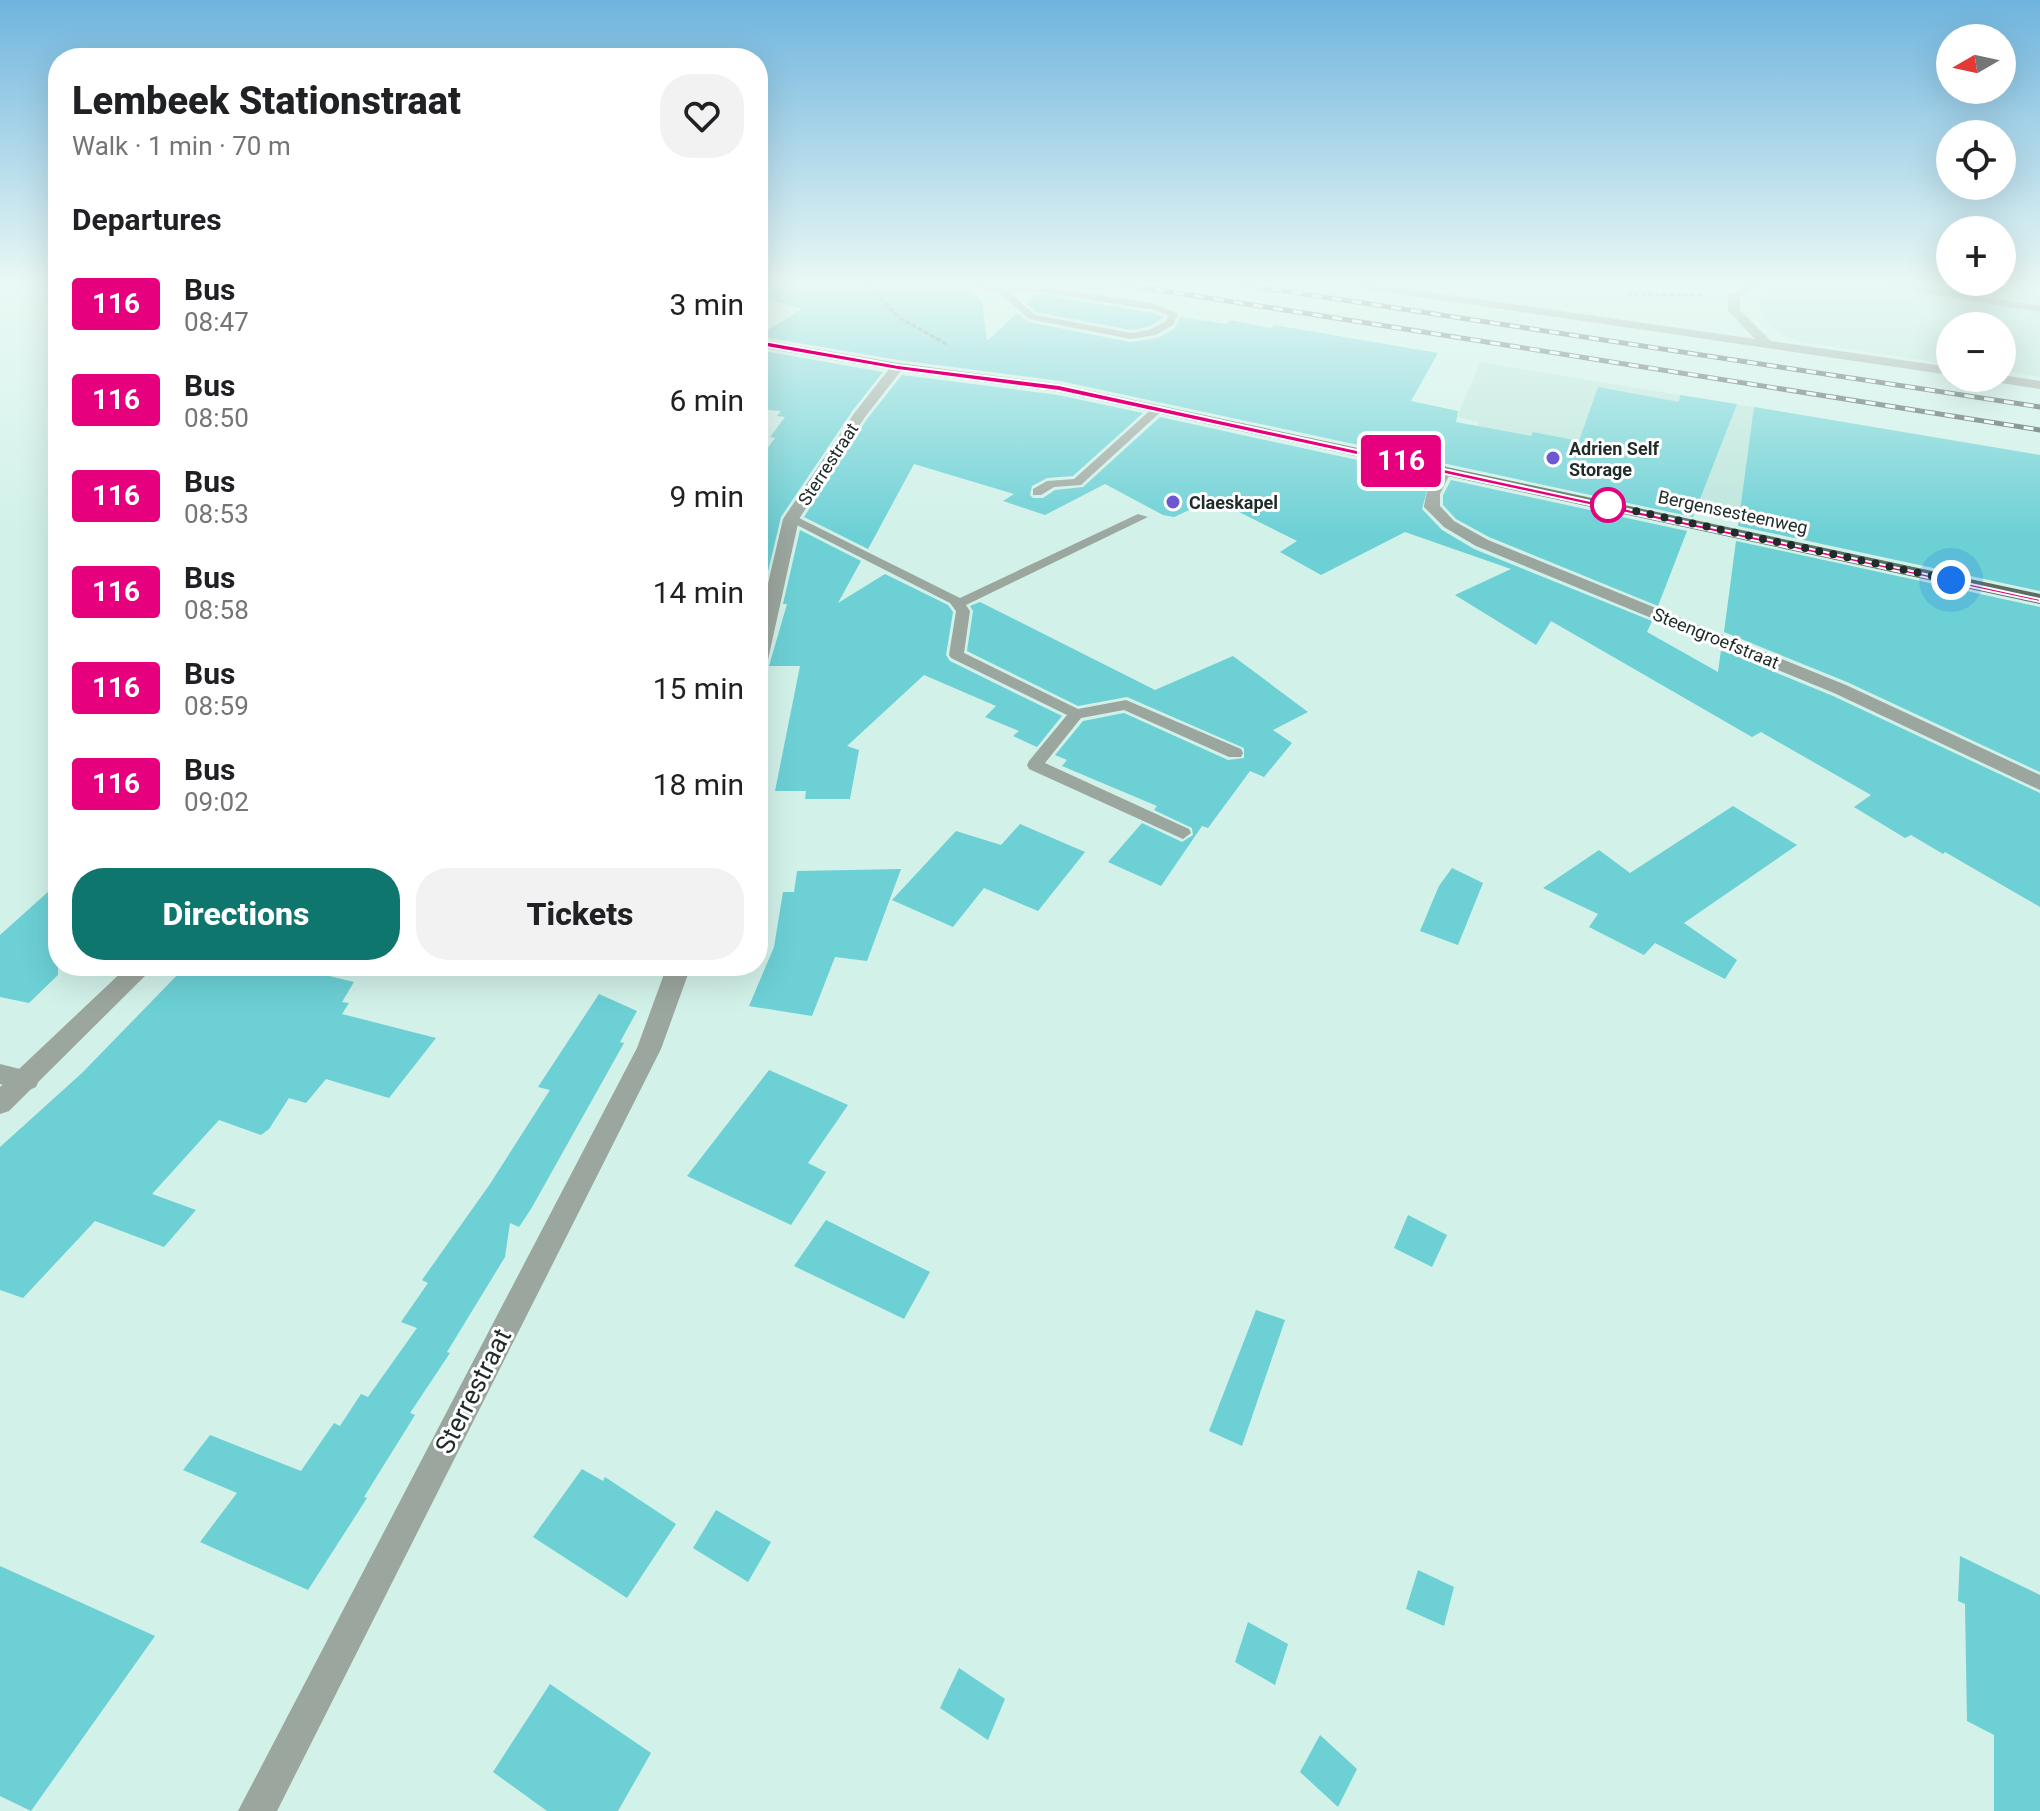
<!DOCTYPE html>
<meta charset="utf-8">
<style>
:root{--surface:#fff;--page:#f2f2f2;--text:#202124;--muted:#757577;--accent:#0f766e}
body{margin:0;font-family:Roboto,sans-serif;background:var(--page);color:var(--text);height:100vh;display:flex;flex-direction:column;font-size:30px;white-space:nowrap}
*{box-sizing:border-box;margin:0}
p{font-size:26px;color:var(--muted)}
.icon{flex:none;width:44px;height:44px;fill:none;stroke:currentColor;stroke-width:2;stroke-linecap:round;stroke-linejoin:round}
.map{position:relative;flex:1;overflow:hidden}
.details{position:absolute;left:48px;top:48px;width:720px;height:928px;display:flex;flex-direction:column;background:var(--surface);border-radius:32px;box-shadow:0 8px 32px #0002}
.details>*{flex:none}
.badge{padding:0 16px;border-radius:6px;font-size:28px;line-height:52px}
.needle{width:52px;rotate:261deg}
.fabs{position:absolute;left:1936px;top:24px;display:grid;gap:16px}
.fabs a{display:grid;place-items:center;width:80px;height:80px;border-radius:50%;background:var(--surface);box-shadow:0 8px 32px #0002;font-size:40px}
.you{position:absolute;width:40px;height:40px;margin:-20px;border:6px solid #fff;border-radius:50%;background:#1a73e8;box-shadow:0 0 0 12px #1a73e833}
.map>.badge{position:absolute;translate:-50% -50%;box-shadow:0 0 0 4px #fff}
h2{padding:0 24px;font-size:30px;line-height:72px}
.round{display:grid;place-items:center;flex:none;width:84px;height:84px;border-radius:32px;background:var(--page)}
.head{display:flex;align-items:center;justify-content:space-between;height:136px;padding:0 24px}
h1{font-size:38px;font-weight:800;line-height:60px}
.button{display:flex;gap:16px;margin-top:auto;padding:16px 24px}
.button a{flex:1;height:92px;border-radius:32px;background:var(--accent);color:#fff;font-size:32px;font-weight:800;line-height:92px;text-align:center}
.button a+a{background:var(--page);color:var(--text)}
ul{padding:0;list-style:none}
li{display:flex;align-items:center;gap:24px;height:96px;padding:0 24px}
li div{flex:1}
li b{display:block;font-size:30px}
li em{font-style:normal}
li .badge{min-width:88px;font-weight:700;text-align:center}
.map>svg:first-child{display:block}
.built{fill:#bce5db}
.building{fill:#6cd0d5}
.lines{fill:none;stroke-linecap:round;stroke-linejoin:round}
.path{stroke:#748a85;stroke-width:3;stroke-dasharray:5 2;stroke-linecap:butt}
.service{fill:#9ba69e;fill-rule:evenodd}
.minor{fill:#9ba69e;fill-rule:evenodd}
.tertiary{fill:#9ba69e;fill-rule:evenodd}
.primary{fill:#5b6e61;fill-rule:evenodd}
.rail-casing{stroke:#3f504c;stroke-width:5}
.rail{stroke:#fff;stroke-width:3;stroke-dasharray:10;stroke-linecap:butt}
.line{fill:#e6007e;stroke:#fff;stroke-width:2}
.walk{stroke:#1f2c29;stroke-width:8;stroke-dasharray:0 14.4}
.poi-dot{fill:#6b58d2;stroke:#fff;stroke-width:3}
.stop-dot{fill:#fff;stroke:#e6007e;stroke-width:4}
.labels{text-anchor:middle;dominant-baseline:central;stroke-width:6;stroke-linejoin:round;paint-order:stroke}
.far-poi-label{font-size:18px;font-weight:bold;fill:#1f2c29;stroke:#fff;text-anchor:start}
.far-street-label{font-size:18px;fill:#1f2c29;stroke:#fff}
.near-street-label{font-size:26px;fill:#1f2c29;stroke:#fff}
</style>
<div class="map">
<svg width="2040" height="1811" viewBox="0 0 2040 1811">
<rect width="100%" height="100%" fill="#d1f1e9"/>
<g class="built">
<polygon points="1795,283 2040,283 2040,377 2002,371 2002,326 1950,326 1950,364 1803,342 1782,335 1762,319 1759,304 1769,291"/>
<polygon points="1480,362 2040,455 2040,576 1460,454 1479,422 1457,417"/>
</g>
<g class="building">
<polygon points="785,283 952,283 970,289 982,303 987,341 1017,313 1028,322 1130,342 1158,338 1175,328 1180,317 1227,324 1230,320 1271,328 1274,325 1438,353 1411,401 1458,411 1456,422 1531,436 1533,432 1579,441 1598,387 1679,402 1680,395 1737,404 1693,517 1060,381 898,360 758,336 802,309 758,297"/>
<polygon points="1037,294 1153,313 1164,317 1148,327 1131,330 1036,312 1027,304"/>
<polygon points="758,350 883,372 853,410 781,517 761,601 758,601 758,461 775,438 770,437 785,417 777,416 781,411 758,409"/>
<polygon points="902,375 1058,395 1143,413 1073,476 1047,478 1032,486 1030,495 1033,498 1043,498 1055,490 1083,487 1160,417 1431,476 1422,509 1442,530 1474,549 1652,621 1647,632 1718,672 1721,650 1833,696 2040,793 2040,907 1945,852 1943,854 1911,835 1905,838 1854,807 1871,795 1761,732 1752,737 1551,621 1536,645 1455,595 1511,569 1405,532 1321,575 1280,552 1297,541 1213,499 1174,517 1163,515 1105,484 1045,515 1003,501 1014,494 914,464 868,549 804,517 867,419"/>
<polygon points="1754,407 2040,455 2040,591 1738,526"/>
<polygon points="1451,480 1687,531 1658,606 1489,537 1456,519 1443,505 1443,495"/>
<polygon points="800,530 861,561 838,603 885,574 948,605 953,612 946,655 950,661 1062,716 1037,747 1013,736 1019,731 985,717 996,706 924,675 847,746 859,750 850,799 805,799 806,791 775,791 800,666 769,666 787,604 783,604"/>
<polygon points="1736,541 2040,607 2040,772 1847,682 1724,632"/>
<polygon points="980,602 1155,690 1233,656 1308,712 1273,730 1292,743 1264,777 1250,771 1208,828 1202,826 1161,886 1108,862 1142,823 1182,842 1193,835 1192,828 1154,810 1157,806 1062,766 1067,760 1055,755 1083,721 1124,713 1228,760 1244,758 1244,748 1127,697 1078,706 967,651 973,611 970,606"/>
<polygon points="1733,806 1797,845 1684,923 1737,960 1725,979 1655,943 1644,955 1589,927 1598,914 1543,888 1599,850 1630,873"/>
<polygon points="1020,824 1085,852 1038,911 984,888 953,927 892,900 956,831 1001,845"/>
<polygon points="1452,868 1483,883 1458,945 1420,931 1439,886"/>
<polygon points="901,869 867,961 835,957 812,1016 749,1006 774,947 783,892 794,892 797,871"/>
<polygon points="58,883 58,975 29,1003 0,997 0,935"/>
<polygon points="186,966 288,966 354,982 342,1002 349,1003 342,1014 436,1038 389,1098 326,1079 306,1103 289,1098 269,1129 261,1135 219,1120 152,1194 196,1210 164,1247 95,1221 23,1298 0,1290 0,1147 82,1073"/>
<polygon points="599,994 637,1011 620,1042 624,1043 531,1209 519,1227 510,1223 505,1257 447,1352 450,1353 410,1413 415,1415 364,1497 367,1498 308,1590 200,1542 237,1493 183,1470 210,1435 301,1471 334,1423 340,1426 361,1394 368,1397 417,1328 401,1322 428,1283 422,1280 490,1184 550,1090 538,1087"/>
<polygon points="769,1070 848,1105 808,1163 826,1172 791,1225 687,1176"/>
<polygon points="1408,1215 1447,1235 1432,1267 1394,1248"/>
<polygon points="826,1220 930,1272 904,1319 794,1266"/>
<polygon points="1256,1310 1285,1320 1242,1446 1209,1431"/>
<polygon points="582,1469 603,1481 605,1477 676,1524 627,1598 533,1537"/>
<polygon points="716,1510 771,1542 748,1582 693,1548"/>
<polygon points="1960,1556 2040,1595 2040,1811 1994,1811 1994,1735 1967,1721 1965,1604 1958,1601"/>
<polygon points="0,1566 155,1636 31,1811 0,1796"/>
<polygon points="1418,1570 1454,1587 1444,1626 1406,1609"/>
<polygon points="1248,1622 1288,1644 1275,1685 1235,1662"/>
<polygon points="959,1668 1005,1699 988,1740 940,1708"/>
<polygon points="550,1684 651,1753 618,1811 547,1811 493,1772"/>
<polygon points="1320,1735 1357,1769 1338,1807 1300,1772"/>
</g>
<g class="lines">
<g class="path">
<polyline points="865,283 900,318 946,344"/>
<polyline points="1627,294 1705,295"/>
</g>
<g class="service">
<path d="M 955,283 L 972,283 L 1003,288 L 1034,285 L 1156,304 L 1178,314 L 1173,325 L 1156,335 L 1131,339 L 1029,319 L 1000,293 ZM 1034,291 L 1154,310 L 1168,315 L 1166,321 L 1149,330 L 1131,333 L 1035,315 L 1011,293 Z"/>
<polygon points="1876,283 1894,283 2040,306 2040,312 1880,286"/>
<polygon points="1155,406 1165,408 1081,485 1054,487 1041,495 1033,495 1033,489 1047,481 1074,479"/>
<polygon points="1138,514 1148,517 966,605 970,611 964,653 1078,709 1126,700 1241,749 1243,753 1241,757 1229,757 1124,710 1081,718 1045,763 1189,829 1191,833 1183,839 1029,769 1027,765 1029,761 1067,715 951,658 949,655 956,611 950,603 785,519 795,516 960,598"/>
</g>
<g class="minor">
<polygon points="768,283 782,283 758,294 758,287"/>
<polygon points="1339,283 1365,283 1755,339 1728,311 1728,295 1752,283 1765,283 1740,297 1740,310 1771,341 1950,367 1950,375 1345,286"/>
<polygon points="893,364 904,367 865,417 799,519 767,664 758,669 758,626 783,519 855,412"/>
<polygon points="2002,375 2040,381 2040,389 1994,382 1988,378 2002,378"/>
<path d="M 1445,466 L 1452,470 L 1440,494 L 1440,506 L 1454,521 L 1488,540 L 1846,685 L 2040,775 L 2040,790 L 1834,693 L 1476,546 L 1444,527 L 1424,507 C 1426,493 1432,472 1445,466 Z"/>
<polygon points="667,966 691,966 661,1049 277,1811 238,1811 637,1048"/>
<polygon points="0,1064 36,1073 39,1080 36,1087 27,1091 0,1084"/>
</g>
<polygon class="tertiary" points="128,966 155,966 9,1111 0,1114 0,1087"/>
<polygon class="primary" points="758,339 898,363 1059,384 2040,594 2040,604 1059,392 898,371 758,347"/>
<g class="rail-casing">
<g id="rail">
<polyline points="1115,283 2040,430"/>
<polyline points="1233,283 2040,407"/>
</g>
</g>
<use href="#rail" class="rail"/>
</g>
<linearGradient id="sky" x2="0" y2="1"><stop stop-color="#6fb4de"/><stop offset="0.53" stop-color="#eaf9f5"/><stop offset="1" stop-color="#eaf9f5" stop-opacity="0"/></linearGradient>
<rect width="2040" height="536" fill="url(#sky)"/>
<polygon class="line" points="758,340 898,365 1059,385 2040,599 2040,602 1059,391 898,370 755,345"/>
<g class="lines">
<polyline class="walk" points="1608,505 1594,502 1951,580"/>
</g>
<g class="poi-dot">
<circle cx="1553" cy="458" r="8"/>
<circle cx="1173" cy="502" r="8"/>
</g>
<circle class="stop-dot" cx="1608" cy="505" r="16"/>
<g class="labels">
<g class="far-poi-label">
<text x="1569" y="448">Adrien Self<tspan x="1569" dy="21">Storage</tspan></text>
<text x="1189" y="502">Claeskapel</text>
</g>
<g class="far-street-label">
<text transform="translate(828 464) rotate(-57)">Sterrestraat</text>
<text transform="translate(1733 512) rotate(12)">Bergensesteenweg</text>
<text transform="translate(1716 638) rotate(22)">Steengroefstraat</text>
</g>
<g class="near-street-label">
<text transform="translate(473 1391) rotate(-63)">Sterrestraat</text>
</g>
</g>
</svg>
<div class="fabs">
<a><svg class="needle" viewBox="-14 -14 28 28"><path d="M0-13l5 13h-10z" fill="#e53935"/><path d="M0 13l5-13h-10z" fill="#757577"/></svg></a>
<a><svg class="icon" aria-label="locate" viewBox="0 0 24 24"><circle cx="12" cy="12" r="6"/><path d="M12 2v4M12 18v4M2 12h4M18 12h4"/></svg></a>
<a>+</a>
<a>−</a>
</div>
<div class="you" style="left:1951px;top:580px"></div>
<b class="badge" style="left:1401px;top:461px;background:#e6007e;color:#fff">116</b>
<section class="details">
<div class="head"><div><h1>Lembeek Stationstraat</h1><p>Walk · 1 min · 70 m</p></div><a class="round"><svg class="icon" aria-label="heart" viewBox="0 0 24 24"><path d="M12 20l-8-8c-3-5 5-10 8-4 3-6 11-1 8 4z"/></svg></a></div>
<h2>Departures</h2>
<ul>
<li><span class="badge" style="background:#e6007e;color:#fff">116</span><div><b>Bus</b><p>08:47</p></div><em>3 min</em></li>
<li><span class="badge" style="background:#e6007e;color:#fff">116</span><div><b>Bus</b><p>08:50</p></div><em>6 min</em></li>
<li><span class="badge" style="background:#e6007e;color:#fff">116</span><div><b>Bus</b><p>08:53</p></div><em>9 min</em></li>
<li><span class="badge" style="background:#e6007e;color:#fff">116</span><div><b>Bus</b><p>08:58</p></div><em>14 min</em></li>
<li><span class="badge" style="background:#e6007e;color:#fff">116</span><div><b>Bus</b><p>08:59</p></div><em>15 min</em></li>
<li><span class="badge" style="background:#e6007e;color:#fff">116</span><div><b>Bus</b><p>09:02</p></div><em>18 min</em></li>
</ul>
<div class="button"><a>Directions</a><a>Tickets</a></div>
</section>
</div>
